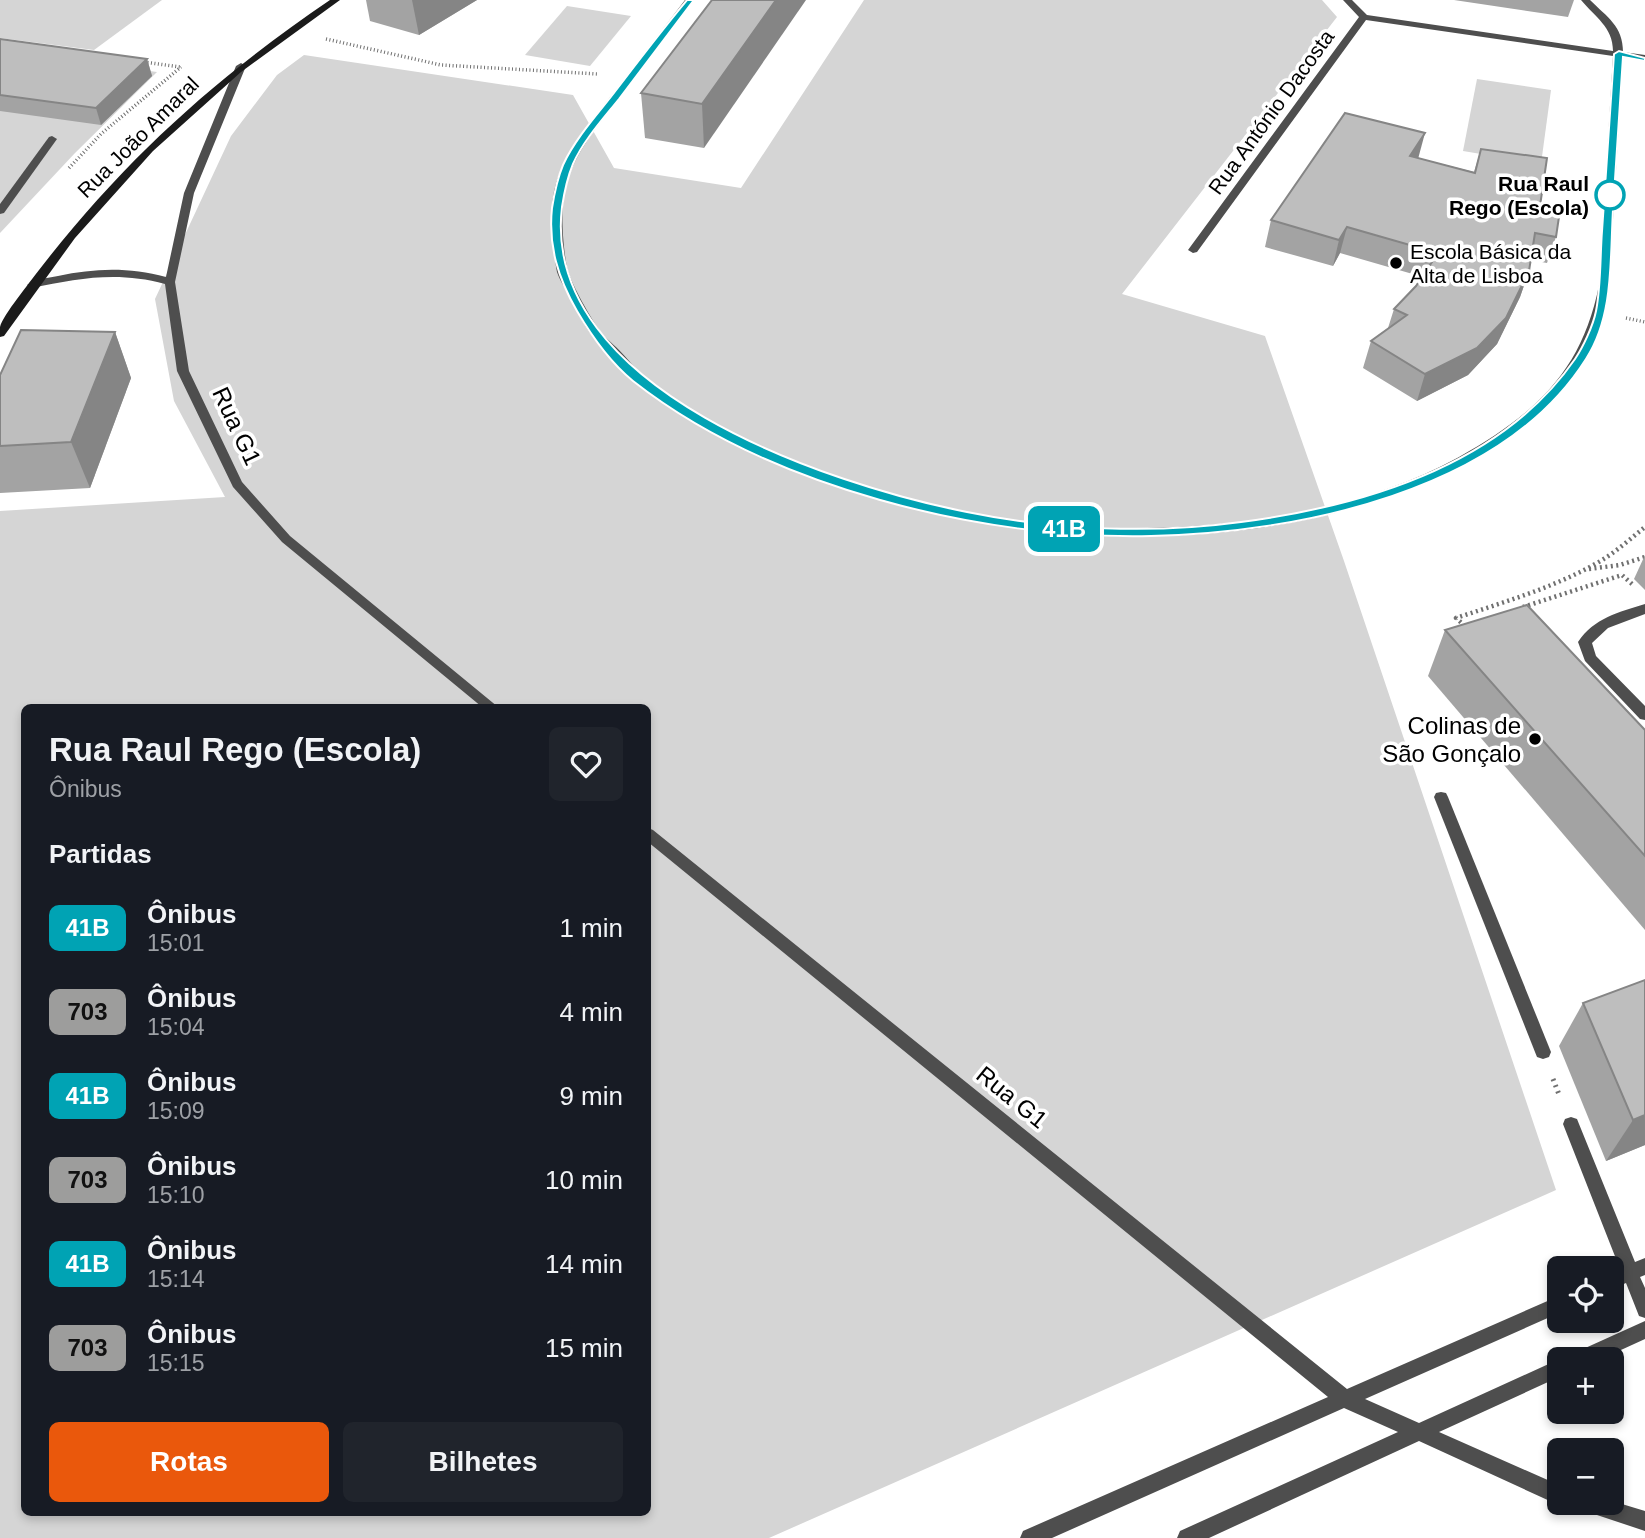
<!DOCTYPE html>
<html lang="pt">
<meta charset="utf-8">
<style>
:root{--surface:#171b24;--page:#20242c;--text:#f1f3f6;--muted:#9ea1a6;--accent:#ea580c}
body{margin:0;font-family:Arial,sans-serif;background:var(--page);color:var(--text);height:100vh;display:flex;flex-direction:column;font-size:26px;white-space:nowrap}
*{box-sizing:border-box;margin:0}
p{font-size:23px;color:var(--muted)}
.icon{flex:none;width:38px;height:38px;fill:none;stroke:currentColor;stroke-width:2;stroke-linecap:round;stroke-linejoin:round}
.map{position:relative;flex:1;overflow:hidden}
.sheet{position:absolute;left:21px;top:704px;width:630px;height:812px;display:flex;flex-direction:column;background:var(--surface);border-radius:10px;box-shadow:0 4px 10px #0003}
.sheet>*{flex:none}
.badge{padding:0 14px;border-radius:10px;font-size:24px;line-height:46px}
.fabs{position:absolute;left:1547px;top:1256px;display:grid;gap:14px}
.fabs a{display:grid;place-items:center;width:77px;height:77px;border-radius:10px;background:var(--surface);box-shadow:0 4px 10px #0003;font-size:35px}
.map>.badge{position:absolute;translate:-50% -50%;box-shadow:0 0 0 4px #fff}
h2{padding:0 28px;font-size:26px;line-height:63px}
.round{display:grid;place-items:center;flex:none;width:74px;height:74px;border-radius:10px;background:var(--page)}
.overview{display:flex;align-items:center;justify-content:space-between;height:119px;padding:0 28px}
h1{font-size:33px;font-weight:800;line-height:52px}
.action{display:flex;gap:14px;margin-top:auto;padding:14px 28px}
.action a{flex:1;height:80px;border-radius:10px;background:var(--accent);color:#fff;font-size:28px;font-weight:800;line-height:80px;text-align:center}
.action a+a{background:var(--page);color:var(--text)}
ul{padding:0;list-style:none}
li{display:flex;align-items:center;gap:21px;height:84px;padding:0 28px}
li div{flex:1}
li b{display:block;font-size:26px}
li em{font-style:normal}
li .badge{min-width:77px;font-weight:700;text-align:center}
.map>svg:first-child{display:block}
.green{fill:#d5d5d5;fill-rule:evenodd}
.lines{fill:none;stroke-linecap:round;stroke-linejoin:round}
.path-far2{stroke:#707070;stroke-width:3.5;stroke-dasharray:1 2.5;stroke-linecap:butt}
.path-far1{stroke:#707070;stroke-width:4.5;stroke-dasharray:2 3.5;stroke-linecap:butt}
.path{stroke:#707070;stroke-width:5;stroke-dasharray:2 4.5;stroke-linecap:butt}
.lane{fill:#4e4e4e;fill-rule:evenodd}
.street{fill:#4e4e4e;fill-rule:evenodd}
.secondary{fill:#1b1b1b;fill-rule:evenodd}
.wall{fill:#a3a3a3}
.shaded-wall{fill:#858585}
.building{fill:#bebebe;stroke:#858585;stroke-width:2}
.line{fill:#00a3b4;stroke:#fff;stroke-width:2}
.stop-dot{fill:#fff;stroke:#00a3b4;stroke-width:3.5}
.poi-dot{fill:#000;stroke:#fff;stroke-width:2.5}
.labels{text-anchor:middle;dominant-baseline:central;stroke-width:7;stroke-linejoin:round;paint-order:stroke}
.far-street-label{font-size:21px;fill:#000;stroke:#fff}
.far-stop-label{font-size:21px;font-weight:bold;fill:#000;stroke:#fff;text-anchor:end}
.far-poi-label{font-size:21px;fill:#000;stroke:#fff;text-anchor:start}
.street-label{font-size:24px;fill:#000;stroke:#fff}
.poi-label{font-size:24px;fill:#000;stroke:#fff;text-anchor:end}
</style>
<div class="map">
<svg width="1645" height="1538" viewBox="0 0 1645 1538">
<rect width="100%" height="100%" fill="#fff"/>
<g class="green">
<polygon points="0,0 162,0 94,50 0,38"/>
<path d="M 864,0 L 1322,0 L 1337,17 L 1122,294 L 1265,336 L 1344,561 L 1556,1190 L 769,1538 L 0,1538 L 0,511 L 225,497 L 174,401 L 155,299 L 231,136 L 277,75 L 304,55 L 573,95 L 614,168 L 741,188 ZM 24,707 L 648,707 L 648,1512 L 24,1512 Z"/>
<polygon points="567,6 631,16 590,66 525,55"/>
<polygon points="0,51 157,72 75,153 0,233"/>
<polygon points="1477,79 1551,90 1541,164 1463,151"/>
</g>
<g class="lines">
<g class="path-far2">
<polyline points="326,39 441,65 598,74"/>
<polyline points="144,62 180,67"/>
<polyline points="69,168 101,134 181,67"/>
<polyline points="1626,318 1645,322"/>
</g>
<g class="path-far1">
<polyline points="1589,569 1620,565 1645,557"/>
<polyline points="1523,607 1622,575 1632,584"/>
<path d="M 1465,626 L 1456,618 C 1504,602 1553,588 1597,563 C 1615,553 1630,539 1645,527"/>
</g>
<polyline class="path" points="1553,1079 1560,1097"/>
<polygon class="lane" points="52,136 57,139 4,213 0,214 0,204 49,137"/>
<g class="street">
<path d="M 685,0 L 694,0 C 671,31 647,61 624,92 C 598,126 566,160 563,205 C 561,219 564,261 569,274 C 573,286 590,317 598,328 C 603,336 612,343 619,350 C 628,359 636,370 646,378 C 733,448 862,492 970,513 C 1043,527 1119,531 1193,526 C 1285,521 1378,501 1459,457 C 1534,415 1582,372 1599,285 L 1613,56 L 1366,20 L 1197,252 L 1193,253 L 1188,250 L 1359,17 L 1343,0 L 1352,0 L 1367,15 L 1613,51 C 1613,27 1595,17 1581,0 L 1590,0 C 1607,17 1623,26 1623,52 L 1645,55 L 1645,61 L 1623,57 L 1609,285 C 1594,373 1544,419 1468,461 C 1247,585 879,548 673,406 C 648,389 628,372 607,351 C 600,343 591,336 586,327 C 581,319 576,309 571,300 C 567,291 560,281 557,272 C 554,258 552,224 552,209 C 553,161 591,123 618,87 C 640,58 663,29 685,0 Z"/>
<path d="M 241,63 L 246,66 L 194,193 L 175,282 L 189,371 L 242,482 L 290,536 L 498,707 L 482,707 L 282,542 L 233,487 L 177,371 L 165,284 C 119,271 78,278 32,288 L 27,285 C 35,279 47,278 58,276 C 95,268 129,267 166,277 L 184,193 L 236,66 Z"/>
<path d="M 1645,604 L 1645,614 L 1608,628 L 1592,643 L 1596,656 L 1645,706 L 1645,720 L 1640,719 L 1585,661 L 1578,642 C 1594,618 1619,612 1645,604 Z"/>
<polygon points="1441,792 1446,793 1448,797 1551,1052 1549,1057 1543,1059 1537,1057 1535,1052 1434,797 1436,793"/>
<polygon points="648,828 653,830 1347,1389 1559,1296 1559,1313 1365,1399 1419,1423 1553,1362 1559,1359 1560,1360 1559,1377 1439,1432 1559,1485 1559,1503 1562,1503 1559,1504 1552,1502 1419,1441 1209,1538 1177,1538 1180,1531 1398,1432 1344,1408 1052,1538 1020,1538 1023,1531 1328,1397 648,842"/>
<polygon points="1571,1117 1577,1119 1579,1124 1635,1262 1645,1258 1645,1275 1640,1277 1645,1288 1645,1318 1639,1316 1626,1283 1612,1289 1612,1273 1620,1269 1563,1124 1565,1119"/>
<polygon points="1645,1321 1645,1339 1599,1360 1569,1360 1572,1354"/>
<polygon points="1612,1501 1645,1511 1645,1531 1588,1512 1581,1510 1579,1503 1612,1503"/>
</g>
<path class="secondary" d="M 330,0 L 340,0 L 241,72 L 153,151 L 75,238 L 4,336 L 0,337 C 0,334 0,330 0,327 C 3,315 31,281 39,270 C 124,160 215,78 330,0 Z"/>
</g>
<g class="wall">
<polygon points="366,0 477,0 419,35 370,21"/>
<polygon points="712,0 704,148 645,138 641,93"/>
<polygon points="1454,0 1574,0 1568,17"/>
<polygon points="0,39 147,59 152,76 101,125 0,111"/>
<polygon points="1481,149 1540,206 1556,237 1547,263 1531,260 1529,271 1520,297 1497,344 1468,375 1417,401 1363,368 1371,341 1388,328 1394,309 1416,286 1423,277 1340,253 1333,266 1265,247 1271,220 1418,158 1474,172"/>
<polygon points="115,332 131,378 90,488 0,493 0,375"/>
<polygon points="1645,555 1645,590 1634,579"/>
<polygon points="1445,630 1645,730 1645,930 1428,676"/>
<polygon points="1583,1003 1645,1145 1606,1161 1559,1046"/>
</g>
<g class="shaded-wall">
<polygon points="412,0 477,0 419,35"/>
<polygon points="776,0 806,0 704,148 702,104"/>
<polygon points="147,59 152,76 101,125 96,108"/>
<polygon points="1425,133 1418,159 1410,156"/>
<polygon points="1347,227 1340,253 1333,266 1339,240"/>
<polygon points="1529,271 1520,297 1497,344 1468,375 1417,401 1425,374"/>
<polygon points="115,332 131,378 90,488 71,442"/>
<polygon points="1645,1115 1645,1145 1606,1161 1633,1120"/>
</g>
<g class="building">
<polygon points="712,0 776,0 702,104 641,93"/>
<polygon points="0,39 147,59 96,108 0,95"/>
<polygon points="1345,113 1425,133 1410,156 1475,173 1481,149 1547,158 1540,206 1560,210 1556,237 1535,233 1529,271 1506,318 1477,348 1425,374 1371,341 1407,315 1394,309 1416,286 1438,253 1347,227 1339,240 1271,220"/>
<polygon points="21,330 115,332 71,442 0,446 0,375"/>
<polygon points="1527,605 1645,730 1645,856 1445,630"/>
<polygon points="1645,980 1645,1115 1633,1120 1583,1003"/>
</g>
<path class="line" d="M 687,0 L 694,0 C 669,33 644,66 619,99 C 603,119 583,141 573,164 C 568,176 564,194 562,207 C 540,389 830,485 967,512 C 1055,530 1153,534 1241,522 C 1363,506 1501,466 1575,359 C 1583,347 1593,326 1596,311 C 1601,286 1600,257 1602,231 C 1606,172 1610,113 1614,54 L 1619,51 L 1645,58 L 1645,61 L 1623,57 C 1620,108 1616,159 1613,210 C 1610,260 1614,316 1586,359 C 1502,492 1297,533 1151,536 C 982,540 768,487 633,381 C 611,363 591,335 577,311 C 558,278 548,246 552,208 C 554,195 558,177 563,165 C 574,141 594,118 610,98 C 635,65 661,31 687,0 Z"/>
<circle class="stop-dot" cx="1610" cy="195" r="14"/>
<g class="poi-dot">
<circle cx="1396" cy="263" r="7"/>
<circle cx="1535" cy="739" r="7"/>
</g>
<g class="labels">
<g class="far-street-label">
<text transform="translate(1271 112) rotate(-54)">Rua António Dacosta</text>
<text transform="translate(138 137) rotate(-45)">Rua João Amaral</text>
</g>
<g class="far-stop-label">
<text x="1589" y="183">Rua Raul<tspan x="1589" dy="24">Rego (Escola)</tspan></text>
</g>
<g class="far-poi-label">
<text x="1410" y="251">Escola Básica da<tspan x="1410" dy="24">Alta de Lisboa</tspan></text>
</g>
<g class="street-label">
<text transform="translate(237 426) rotate(65)">Rua G1</text>
<text transform="translate(1012 1097) rotate(39)">Rua G1</text>
</g>
<g class="poi-label">
<text x="1521" y="725">Colinas de<tspan x="1521" dy="28">São Gonçalo</tspan></text>
</g>
</g>
</svg>
<div class="fabs">
<a><svg class="icon" aria-label="locate" viewBox="0 0 24 24"><circle cx="12" cy="12" r="6"/><path d="M12 2v4M12 18v4M2 12h4M18 12h4"/></svg></a>
<a>+</a>
<a>−</a>
</div>
<b class="badge" style="left:1064px;top:529px;background:#00a3b4;color:#fff">41B</b>
<section class="sheet">
<div class="overview"><div><h1>Rua Raul Rego (Escola)</h1><p>Ônibus</p></div><a class="round"><svg class="icon" aria-label="heart" viewBox="0 0 24 24"><path d="M12 20l-8-8c-3-5 5-10 8-4 3-6 11-1 8 4z"/></svg></a></div>
<h2>Partidas</h2>
<ul>
<li><span class="badge" style="background:#00a3b4;color:#fff">41B</span><div><b>Ônibus</b><p>15:01</p></div><em>1 min</em></li>
<li><span class="badge" style="background:#9d9d9c;color:#111">703</span><div><b>Ônibus</b><p>15:04</p></div><em>4 min</em></li>
<li><span class="badge" style="background:#00a3b4;color:#fff">41B</span><div><b>Ônibus</b><p>15:09</p></div><em>9 min</em></li>
<li><span class="badge" style="background:#9d9d9c;color:#111">703</span><div><b>Ônibus</b><p>15:10</p></div><em>10 min</em></li>
<li><span class="badge" style="background:#00a3b4;color:#fff">41B</span><div><b>Ônibus</b><p>15:14</p></div><em>14 min</em></li>
<li><span class="badge" style="background:#9d9d9c;color:#111">703</span><div><b>Ônibus</b><p>15:15</p></div><em>15 min</em></li>
</ul>
<div class="action"><a>Rotas</a><a>Bilhetes</a></div>
</section>
</div>
